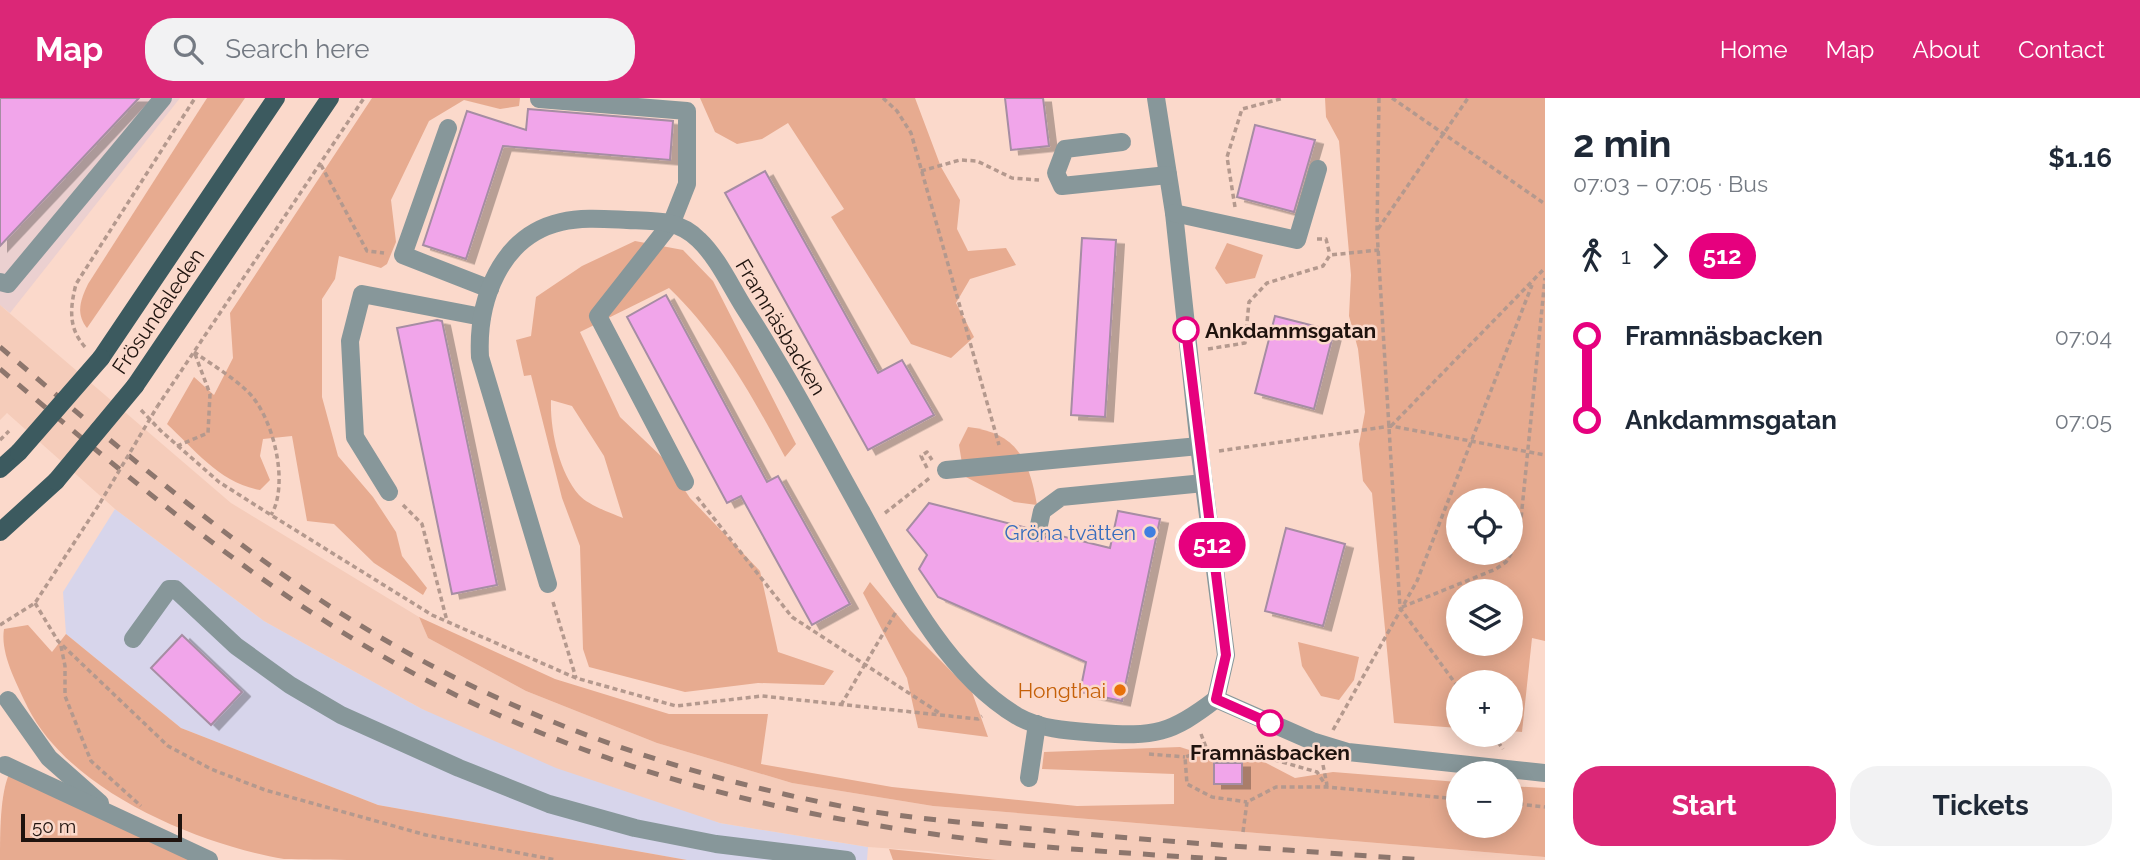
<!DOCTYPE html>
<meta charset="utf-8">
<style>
:root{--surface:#fff;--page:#f2f2f3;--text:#1f2937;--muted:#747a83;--accent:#db2777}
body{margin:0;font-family:Raleway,sans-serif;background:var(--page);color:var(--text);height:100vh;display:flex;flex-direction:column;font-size:26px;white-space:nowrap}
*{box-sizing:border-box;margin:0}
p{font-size:23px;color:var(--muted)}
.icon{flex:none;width:38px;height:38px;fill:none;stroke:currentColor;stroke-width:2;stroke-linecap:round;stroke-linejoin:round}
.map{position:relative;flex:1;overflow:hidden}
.side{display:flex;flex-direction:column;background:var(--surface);width:595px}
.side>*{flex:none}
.badge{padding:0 14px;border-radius:23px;font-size:24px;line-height:46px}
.buttons{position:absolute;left:1446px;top:390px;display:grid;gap:14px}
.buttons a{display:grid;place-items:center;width:77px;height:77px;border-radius:50%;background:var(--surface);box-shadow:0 4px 18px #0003;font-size:35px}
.scale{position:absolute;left:21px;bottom:18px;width:161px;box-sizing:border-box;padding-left:7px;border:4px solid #1f130e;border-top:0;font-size:19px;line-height:24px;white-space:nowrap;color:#1f130e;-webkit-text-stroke:5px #fbd9cb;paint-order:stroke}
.map>.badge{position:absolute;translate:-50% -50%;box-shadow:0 0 0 4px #fff}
.legs{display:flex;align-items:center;gap:10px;height:77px;padding:0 28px;font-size:23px}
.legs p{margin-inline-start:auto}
.head{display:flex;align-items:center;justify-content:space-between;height:119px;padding:0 28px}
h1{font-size:38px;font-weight:700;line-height:52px}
.cta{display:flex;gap:14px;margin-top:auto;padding:14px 28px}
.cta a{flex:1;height:80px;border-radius:28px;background:var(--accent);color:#fff;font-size:28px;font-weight:700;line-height:80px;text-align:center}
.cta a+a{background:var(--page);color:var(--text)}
ul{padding:0 28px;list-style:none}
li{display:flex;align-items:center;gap:24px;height:84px;font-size:26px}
li i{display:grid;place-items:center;width:10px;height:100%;margin:0 9px;background:currentColor}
li i::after{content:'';width:18px;height:18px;margin:-9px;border:5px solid;border-radius:50%;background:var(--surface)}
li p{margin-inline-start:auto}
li:first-child i{background:linear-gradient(#0000 50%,currentColor 0)}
li:last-child i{background:linear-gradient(currentColor 50%,#0000 0)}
header{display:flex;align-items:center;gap:42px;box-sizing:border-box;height:98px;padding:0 35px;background:var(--accent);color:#fff}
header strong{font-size:33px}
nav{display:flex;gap:38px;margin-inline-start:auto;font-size:24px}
.search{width:490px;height:63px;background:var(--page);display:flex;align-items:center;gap:18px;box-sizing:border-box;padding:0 24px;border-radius:28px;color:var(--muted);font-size:26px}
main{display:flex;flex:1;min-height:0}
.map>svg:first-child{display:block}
.commercial{fill:#ebd0d0}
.industrial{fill:#d7d5eb}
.built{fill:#f5ccba}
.green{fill:#e7ab90;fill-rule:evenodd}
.building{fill:#f1a5ea;stroke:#a68da3;stroke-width:2;filter:url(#shadow)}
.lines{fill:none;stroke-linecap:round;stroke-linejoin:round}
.path{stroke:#b4998e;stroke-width:3.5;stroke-dasharray:5 3.5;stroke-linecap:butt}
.minor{stroke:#87979a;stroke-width:18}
.major{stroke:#3c5a5f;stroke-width:18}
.rail{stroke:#8d766d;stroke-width:5;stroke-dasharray:12 12;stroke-linecap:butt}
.path-bridge{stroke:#b4998e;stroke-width:3.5;stroke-dasharray:5 3.5;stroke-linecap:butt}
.major-bridge{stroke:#3c5a5f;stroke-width:18}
.line-1-casing{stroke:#fff;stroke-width:16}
.line-1{stroke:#e6007e;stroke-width:10}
.stop-1-dot{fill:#fff;stroke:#e6007e;stroke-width:3.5}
.shop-dot{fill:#3f7fe0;stroke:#fbd9cb;stroke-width:2.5}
.food-dot{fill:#e8710a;stroke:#fbd9cb;stroke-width:2.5}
.labels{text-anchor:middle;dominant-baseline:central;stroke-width:5;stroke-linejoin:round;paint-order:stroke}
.street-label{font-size:21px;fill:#1f130e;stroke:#fbd9cb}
.stop-label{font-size:21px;font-weight:bold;fill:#1f130e;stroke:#fbd9cb;text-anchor:start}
.shop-label{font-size:21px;fill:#366cbe;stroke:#fbd9cb;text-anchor:end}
.food-label{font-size:21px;fill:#c56008;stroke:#fbd9cb;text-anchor:end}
</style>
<header>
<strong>Map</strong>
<div class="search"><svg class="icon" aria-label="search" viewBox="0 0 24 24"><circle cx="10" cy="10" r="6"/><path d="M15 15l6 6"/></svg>Search here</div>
<nav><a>Home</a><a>Map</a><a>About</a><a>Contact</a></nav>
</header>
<main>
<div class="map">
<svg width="1545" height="762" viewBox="0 0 1545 762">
<defs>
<filter id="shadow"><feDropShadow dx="8" dy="4.5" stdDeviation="0" flood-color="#0004"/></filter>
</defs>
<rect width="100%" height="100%" fill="#fbd9cb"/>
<polygon class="commercial" points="0,0 180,0 10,215 0,207"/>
<polygon class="industrial" points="115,411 264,523 422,611 720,725 868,749 867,762 687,762 378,707 181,630 66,536 63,494"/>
<polygon class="built" points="0,207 231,405 419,519 428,540 526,593 657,645 792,685 933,708 1545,759 1545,762 997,762 927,753 868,749 720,725 556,670 422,611 264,523 115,411 7,315 0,322"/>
<g class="green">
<path d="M 207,0 L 245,0 L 87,230 C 75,215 81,201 88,186 Z"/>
<path d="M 372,0 L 520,0 L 519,8 L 500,11 L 464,2 L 429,23 L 391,102 L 396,144 L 387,166 L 381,170 L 339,158 L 335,181 L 322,201 L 322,299 L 338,358 L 373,399 L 396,434 L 402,458 L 427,490 L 423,497 L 374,465 L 334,426 L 307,423 L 292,338 L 263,341 L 260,358 L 270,382 L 260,392 C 220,385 195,352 167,326 L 194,279 L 214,297 L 233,260 L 230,215 Z"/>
<polygon points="700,0 915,0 941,69 960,102 957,131 968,153 1006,150 1016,167 970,181 956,205 974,239 951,260 911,246 831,119 844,111 788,25 762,41 737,46 715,34"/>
<path d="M 1325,0 L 1545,0 L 1545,543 L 1532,540 L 1522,634 L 1510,633 L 1510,584 L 1458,584 L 1458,630 L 1394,625 L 1372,395 L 1363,383 L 1359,346 L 1365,314 L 1358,251 L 1349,218 L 1351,177 L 1339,43 L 1326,19 ZM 1458,402 L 1510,402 L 1510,455 L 1458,455 ZM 1458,494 L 1510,494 L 1510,546 L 1458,546 Z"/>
<path d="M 635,143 L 683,152 L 713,183 L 796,346 L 785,359 C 752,298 720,239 669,190 L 580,234 L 620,319 L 664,361 L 690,400 L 760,473 L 778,554 L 834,573 L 824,587 L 758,585 L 685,594 L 589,569 L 583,551 L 580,448 L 562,400 L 531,277 L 524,278 L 516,242 L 531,238 L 536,199 L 582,168 ZM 551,302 L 572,308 L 604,358 L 623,420 C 611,415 588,407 579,397 C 559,374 550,332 551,302 Z"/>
<polygon points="1227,145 1263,157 1255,180 1226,186 1215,170"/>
<path d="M 968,329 C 1017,335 1029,361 1037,407 L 1014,404 L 964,378 L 959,347 Z"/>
<polygon points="870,484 910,532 972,594 988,639 918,630 907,580 863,495"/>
<polygon points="419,519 555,581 669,616 768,616 761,666 892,689 1077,708 1174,706 1174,676 1042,671 1044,654 1180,649 1230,665 1245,654 1295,680 1333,674 1458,684 1458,728 1510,728 1510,688 1545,690 1545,759 933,708 792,685 657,645 526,593 428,540"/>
<path d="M 28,527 L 52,554 L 66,536 L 181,630 L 378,707 L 687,762 C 595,762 503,762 412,762 C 374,762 320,762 284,761 C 197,746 70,693 28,610 C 17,586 0,556 4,531 Z"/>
<polygon points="1298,544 1359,559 1354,582 1339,602 1321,598 1302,568"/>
<path d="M 9,676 L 191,762 L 0,762 C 0,736 0,697 9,676 Z"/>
<polygon points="889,751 997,762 893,762"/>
</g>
<g class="building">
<polygon points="0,0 139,0 0,148"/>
<polygon points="1005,0 1043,0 1049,48 1011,52"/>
<polygon points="528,11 673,23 670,62 503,48 466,161 423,147 467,13 526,32"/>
<polygon points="1255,27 1315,42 1294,114 1237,99"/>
<polygon points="765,73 878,275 902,262 934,317 868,352 725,95"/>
<polygon points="1082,140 1116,142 1105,319 1071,317"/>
<polygon points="666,197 767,384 778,378 850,506 812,527 741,398 727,405 627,219"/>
<polygon points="1275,218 1334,233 1314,311 1255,295"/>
<polygon points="437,222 442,223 497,487 452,496 397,230"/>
<polygon points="929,405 1027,430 1027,436 1035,443 1042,443 1049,435 1110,450 1118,413 1160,421 1122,603 1080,594 1086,564 938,499 919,471 927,457 907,432"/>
<polygon points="1286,430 1345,446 1323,528 1265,513"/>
<polygon points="182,537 242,594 211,627 151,570"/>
<rect x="1214" y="665" width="28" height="21"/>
</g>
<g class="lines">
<g class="path">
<polyline points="883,0 897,13 911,35 999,347"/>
<polyline points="1379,0 1377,133 1400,510 1458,589"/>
<polyline points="1392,0 1545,106"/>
<polyline points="321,67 367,153 384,155"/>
<polyline points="921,73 960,62 977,63 1012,80 1039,82"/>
<polyline points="1235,109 1227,59 1242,11 1284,0"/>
<polyline points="1378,131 1468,0"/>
<polyline points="1317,141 1326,141 1330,157"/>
<path d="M 85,249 C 68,230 70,210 76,186 L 195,0"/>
<polyline points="1208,251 1245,245 1249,204 1267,185 1323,168 1330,157 1379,152"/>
<path d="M 194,254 C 211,266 231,278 246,292 C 273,316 290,386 271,417"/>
<polyline points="157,309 364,0"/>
<polyline points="141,312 161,333 219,384 271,417 432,517 576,580 676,608 762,598 978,621 982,618"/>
<polyline points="1391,328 1545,170"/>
<polyline points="0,342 9,333"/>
<polyline points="177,348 208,335 210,296 195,256"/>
<polyline points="1219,353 1391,328 1545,357"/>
<polyline points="927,370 921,358 927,354 932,362"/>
<polyline points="697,399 792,519 941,616"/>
<polyline points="403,407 422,426 447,523"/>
<polyline points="885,415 931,379"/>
<polyline points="553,504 576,580"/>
<polyline points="35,505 58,543 168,648 211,671 265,692 426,737 556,762"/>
<polyline points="1402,509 1496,471 1506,464 1515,449 1520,431 1545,180"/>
<polyline points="0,527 35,505 100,405"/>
<polyline points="61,548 65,568 65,598 91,663 141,708"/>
<polyline points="841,607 897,512"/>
<polyline points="1333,632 1417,483 1532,187"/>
<polyline points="1201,636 1207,652 1185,659 1187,686 1212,699 1247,704"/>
<polyline points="1493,637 1503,651"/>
<polyline points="1207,652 1254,656 1317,674 1327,689"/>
<polyline points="1149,656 1185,659"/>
<polyline points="1323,667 1327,687"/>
<polyline points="1510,705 1545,709"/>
<polyline points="1243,734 1247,704 1276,689 1327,689 1458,701"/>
</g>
<g class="minor">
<polyline points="1156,0 1174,115 1199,348 1226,557 1216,601"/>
<polyline points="539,1 687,13 687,86 672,124 598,218 685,384"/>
<polyline points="448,30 403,157 490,191"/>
<polyline points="1122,44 1065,51 1056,75 1062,88 1168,77"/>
<polyline points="1174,115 1297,142 1318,71"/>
<polyline points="0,184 8,186 163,0"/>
<polyline points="946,372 1199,348"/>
<polyline points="389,394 355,339 350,243 362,196 482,219"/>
<polyline points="1038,432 1042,413 1061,399 1204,385"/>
<path d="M 548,486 L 480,259 C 477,203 500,138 561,124 C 582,119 605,121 627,122 C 655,123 678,121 699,142 C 718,160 731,189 745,211 C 787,276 823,345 861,413 C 900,484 945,575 1017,618 C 1042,632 1071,633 1098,635 C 1154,639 1171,636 1216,601"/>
<polyline points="133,541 169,491 175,491 236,548 290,587 341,617 459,670 549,706 635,730 716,746 847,762"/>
<polyline points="1216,601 1312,643 1348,654 1545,675"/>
<polyline points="8,602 49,660 100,705"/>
<polyline points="5,667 209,762"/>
<polyline points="1029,680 1037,626"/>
</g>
<g class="major">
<polyline points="101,260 276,0"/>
<polyline points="135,288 330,0"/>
<polyline points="0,371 19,354"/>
<polyline points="0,434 56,383"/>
</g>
<g class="rail">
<path d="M 0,249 C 123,353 245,461 385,542 C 532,627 695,682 862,712 C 918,721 976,726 1033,731 C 1162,744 1293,752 1423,762"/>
<path d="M 0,271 C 119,372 241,476 377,555 C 546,653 733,708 926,735 C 1027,750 1130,755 1232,762"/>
</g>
<polyline class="path-bridge" points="100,405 157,309"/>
<g class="major-bridge">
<polyline points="19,354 101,260"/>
<polyline points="56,383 135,288"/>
</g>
</g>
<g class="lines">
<g class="line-1-casing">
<polyline id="line-1" points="1186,232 1226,557 1216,601 1270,625"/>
</g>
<use href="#line-1" class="line-1"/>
</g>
<g class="stop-1-dot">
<circle cx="1186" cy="232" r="12"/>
<circle cx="1270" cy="625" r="12"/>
</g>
<circle class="shop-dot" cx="1150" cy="434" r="7"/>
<circle class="food-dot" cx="1120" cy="592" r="7"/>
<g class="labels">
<g class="street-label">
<text transform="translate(158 213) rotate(-56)">Frösundaleden</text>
<text transform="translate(781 229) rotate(59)">Framnäsbacken</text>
</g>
<g class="stop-label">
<text x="1205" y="232">Ankdammsgatan</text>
<text x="1270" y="654" text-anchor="middle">Framnäsbacken</text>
</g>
<g class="shop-label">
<text x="1136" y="434">Gröna tvätten</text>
</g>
<g class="food-label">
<text x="1106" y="592">Hongthai</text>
</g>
</g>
</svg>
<div class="buttons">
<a><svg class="icon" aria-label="locate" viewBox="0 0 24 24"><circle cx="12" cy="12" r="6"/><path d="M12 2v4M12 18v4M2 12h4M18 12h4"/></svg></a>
<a><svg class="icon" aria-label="layers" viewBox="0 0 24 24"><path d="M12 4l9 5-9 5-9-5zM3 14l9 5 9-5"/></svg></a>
<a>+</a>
<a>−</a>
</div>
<div class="scale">50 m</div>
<b class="badge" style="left:1212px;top:447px;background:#e6007e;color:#fff">512</b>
</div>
<section class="side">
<div class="head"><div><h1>2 min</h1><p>07:03 – 07:05 · Bus</p></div><b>$1.16</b></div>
<div class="legs"><svg class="icon" aria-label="walk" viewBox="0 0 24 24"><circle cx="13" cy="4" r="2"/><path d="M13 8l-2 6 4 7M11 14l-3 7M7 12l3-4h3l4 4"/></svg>1<svg class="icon" aria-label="forward" viewBox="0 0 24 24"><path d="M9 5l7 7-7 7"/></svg><b class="badge" style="background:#e6007e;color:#fff">512</b></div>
<ul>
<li><i style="color:#e6007e"></i><b>Framnäsbacken</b><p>07:04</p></li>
<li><i style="color:#e6007e"></i><b>Ankdammsgatan</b><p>07:05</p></li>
</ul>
<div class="cta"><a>Start</a><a>Tickets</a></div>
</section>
</main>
